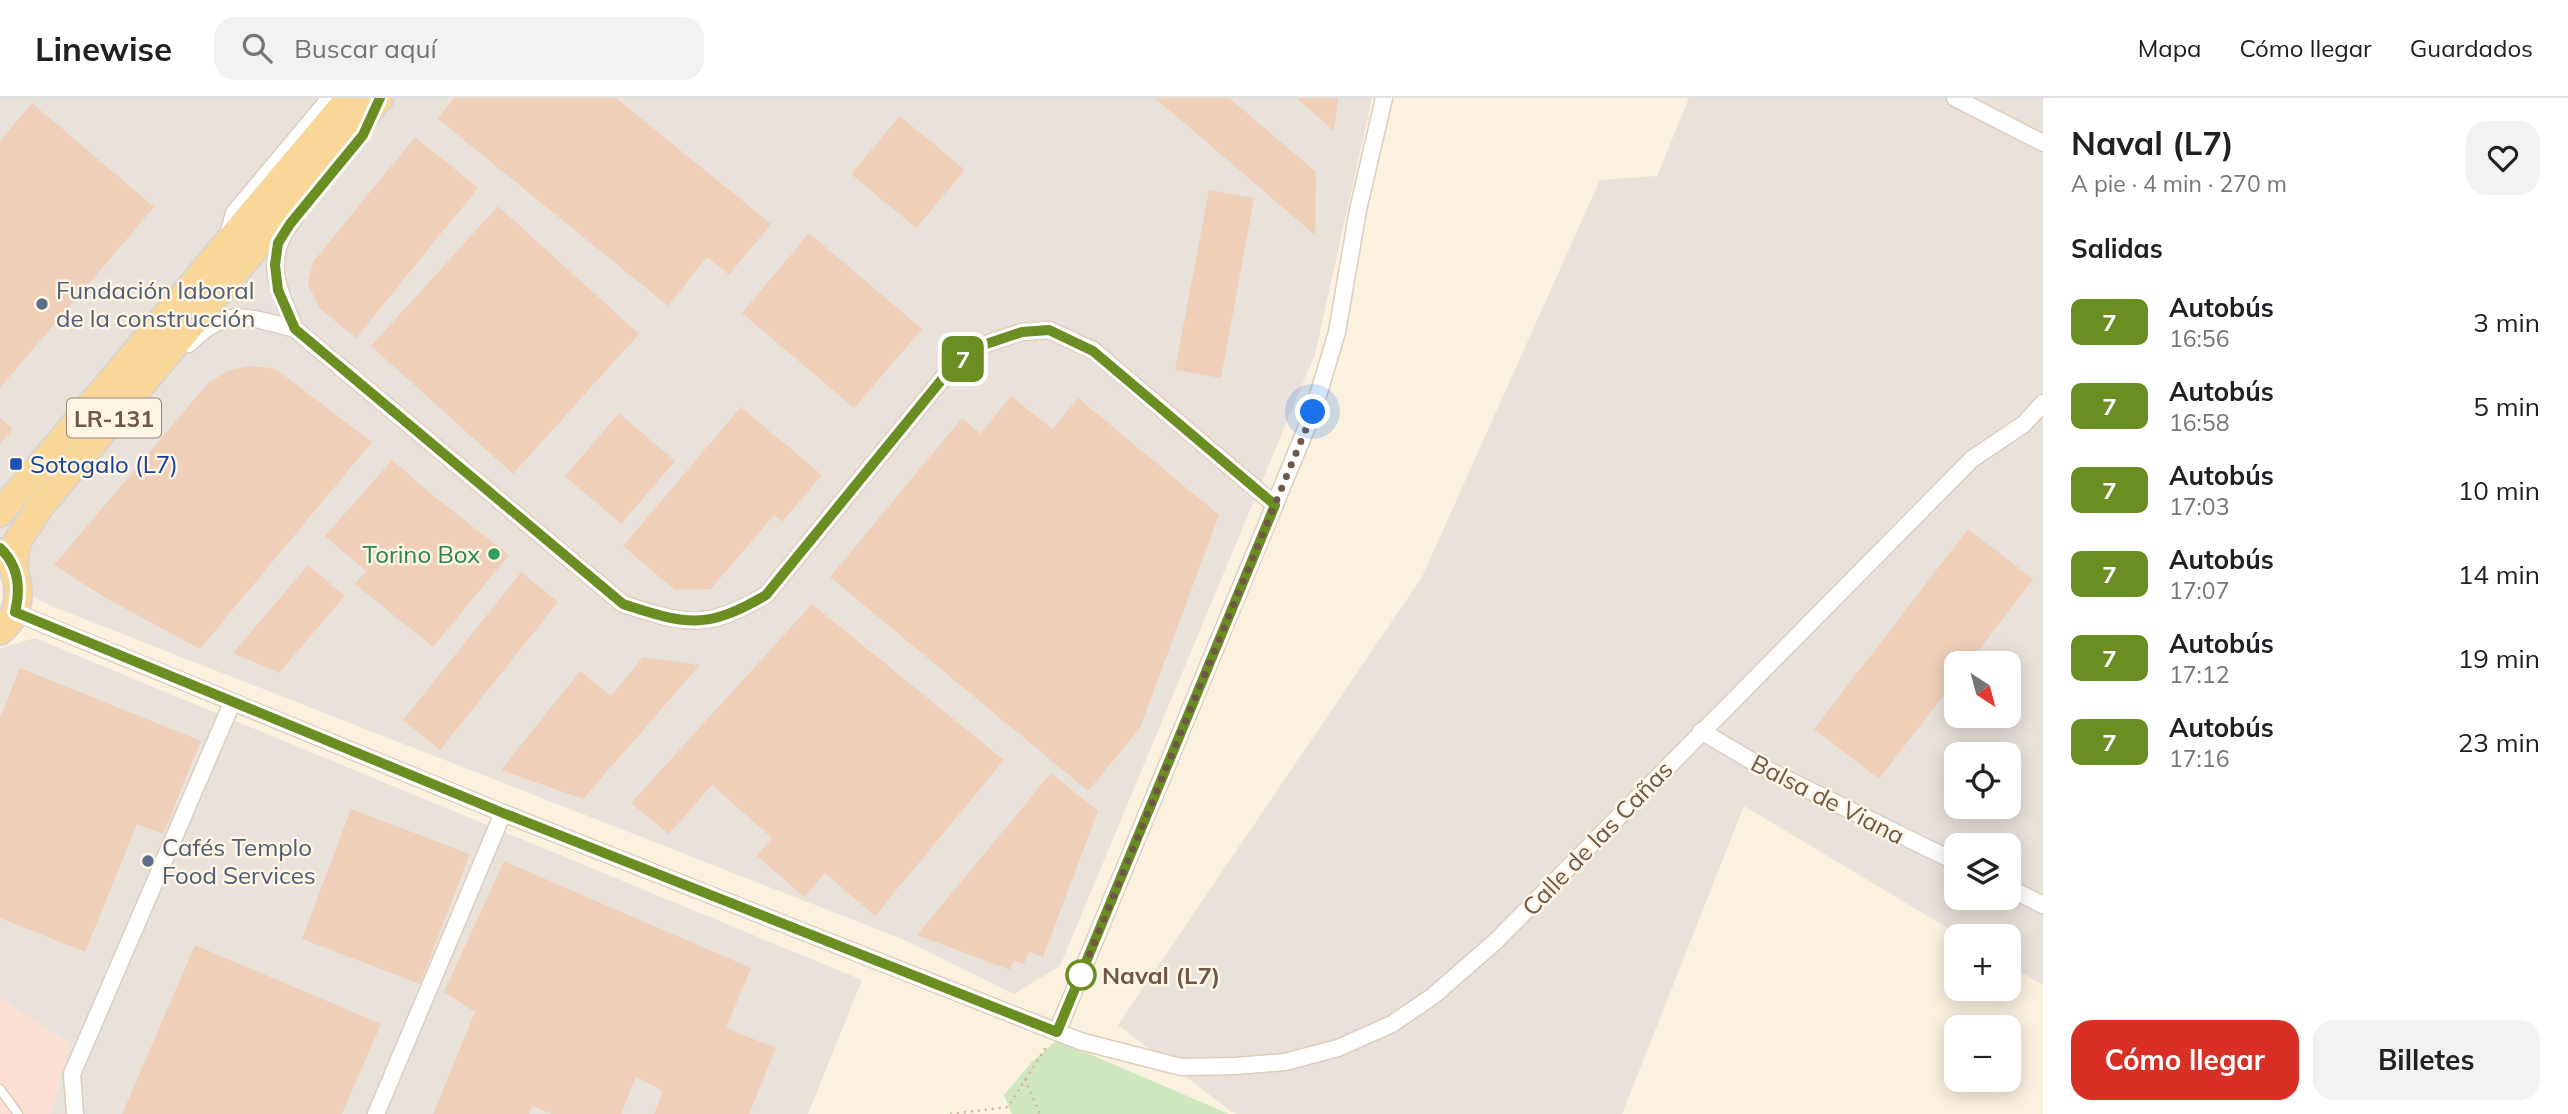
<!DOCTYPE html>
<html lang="es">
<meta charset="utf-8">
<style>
:root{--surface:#fff;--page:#f2f2f2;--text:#202124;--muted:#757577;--line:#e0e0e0;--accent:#d93025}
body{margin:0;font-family:Mulish,sans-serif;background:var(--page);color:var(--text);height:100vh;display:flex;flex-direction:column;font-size:26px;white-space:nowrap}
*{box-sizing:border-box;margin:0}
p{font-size:23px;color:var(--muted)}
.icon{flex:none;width:38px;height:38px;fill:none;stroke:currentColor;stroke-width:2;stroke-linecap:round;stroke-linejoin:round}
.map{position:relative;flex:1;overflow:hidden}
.details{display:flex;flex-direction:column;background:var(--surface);width:525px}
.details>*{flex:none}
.badge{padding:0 14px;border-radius:10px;font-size:24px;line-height:46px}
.needle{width:46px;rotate:144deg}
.tools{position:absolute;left:1944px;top:553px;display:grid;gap:14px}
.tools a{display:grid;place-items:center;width:77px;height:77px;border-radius:14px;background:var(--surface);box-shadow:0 4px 18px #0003;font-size:35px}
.you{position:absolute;width:35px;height:35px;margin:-18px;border:5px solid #fff;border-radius:50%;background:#1a73e8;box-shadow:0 0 0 10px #1a73e833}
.map>.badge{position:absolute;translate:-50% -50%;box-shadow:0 0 0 4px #fff}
h2{padding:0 28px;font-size:26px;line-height:63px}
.round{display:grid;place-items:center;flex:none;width:74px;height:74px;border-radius:21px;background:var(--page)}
.overview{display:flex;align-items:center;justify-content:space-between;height:119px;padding:0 28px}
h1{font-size:33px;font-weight:700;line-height:52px}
.cta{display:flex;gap:14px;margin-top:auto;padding:14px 28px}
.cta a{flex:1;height:80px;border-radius:21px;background:var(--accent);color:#fff;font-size:28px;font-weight:700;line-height:80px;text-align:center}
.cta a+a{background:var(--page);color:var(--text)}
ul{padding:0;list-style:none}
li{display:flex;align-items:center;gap:21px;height:84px;padding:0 28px}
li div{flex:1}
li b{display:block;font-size:26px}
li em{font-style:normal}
li .badge{min-width:77px;font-weight:700;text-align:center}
header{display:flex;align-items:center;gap:42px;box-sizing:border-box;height:98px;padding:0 35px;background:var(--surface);border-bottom:2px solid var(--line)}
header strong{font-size:33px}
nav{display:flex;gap:38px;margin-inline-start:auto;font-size:24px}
.search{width:490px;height:63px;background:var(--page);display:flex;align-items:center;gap:18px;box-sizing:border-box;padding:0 24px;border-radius:21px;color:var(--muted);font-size:26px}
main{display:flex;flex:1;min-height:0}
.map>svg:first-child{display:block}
.commercial{fill:#fbe0d3}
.industrial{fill:#e9e2db;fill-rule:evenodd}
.green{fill:#cee7bf}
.building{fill:#efcfb8}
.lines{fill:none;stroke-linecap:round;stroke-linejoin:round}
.lane-casing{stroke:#decdbc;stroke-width:11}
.street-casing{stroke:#decdbc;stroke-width:19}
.primary-casing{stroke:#dad3cf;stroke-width:30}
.path{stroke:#d3b39c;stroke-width:2.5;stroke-dasharray:2 5;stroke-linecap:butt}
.lane{stroke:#fff;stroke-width:8}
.street{stroke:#fff;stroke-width:16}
.primary{stroke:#f8d799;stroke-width:26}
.line-casing{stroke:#fff;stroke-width:16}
.line{stroke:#6b8e23;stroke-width:10}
.walk{stroke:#705748;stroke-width:7;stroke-dasharray:0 12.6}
.service-dot{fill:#5c6f8a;stroke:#fef5e5;stroke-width:2.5}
.transit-dot{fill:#1a4fb4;stroke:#fef5e5;stroke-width:2.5}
.leisure-dot{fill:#2e9e5b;stroke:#fef5e5;stroke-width:2.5}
.stop-dot{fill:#fff;stroke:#6b8e23;stroke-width:3.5}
.labels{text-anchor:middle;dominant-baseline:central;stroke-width:5;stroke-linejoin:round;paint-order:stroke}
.shield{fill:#fef5e5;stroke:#9b8677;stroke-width:2}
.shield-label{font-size:23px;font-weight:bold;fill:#705748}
.service-label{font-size:24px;fill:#4e5e75;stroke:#fef5e5;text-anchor:start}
.transit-label{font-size:24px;fill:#164399;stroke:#fef5e5;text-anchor:start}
.leisure-label{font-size:24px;fill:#27864d;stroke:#fef5e5;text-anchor:end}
.street-label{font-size:24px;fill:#705748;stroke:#fef5e5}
.stop-label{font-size:24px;font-weight:bold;fill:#705748;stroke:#fef5e5;text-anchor:start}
</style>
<header>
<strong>Linewise</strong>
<div class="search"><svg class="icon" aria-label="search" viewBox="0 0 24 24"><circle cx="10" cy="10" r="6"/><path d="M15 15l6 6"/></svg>Buscar aquí</div>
<nav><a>Mapa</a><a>Cómo llegar</a><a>Guardados</a></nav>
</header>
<main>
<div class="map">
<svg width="2043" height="1016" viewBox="0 0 2043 1016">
<rect width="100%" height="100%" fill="#fbf1df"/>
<polygon class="commercial" points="0,900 70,945 51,1016 0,1016"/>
<g class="industrial">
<polygon points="0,0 1372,0 1315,256 1060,868 1014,896 902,841 51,508 0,482"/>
<path d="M 1689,0 L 2043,0 L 2043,887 L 2009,867 L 2009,838 L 1961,838 L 1744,708 L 1622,1016 L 1237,1016 L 1232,1014 L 1118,927 L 1422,479 L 1600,82 L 1657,78 ZM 1956,565 L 2009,565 L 2009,618 L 1956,618 ZM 1956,656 L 2009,656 L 2009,709 L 1956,709 ZM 1956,747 L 2009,747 L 2009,800 L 1956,800 Z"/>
<polygon points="35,540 862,882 808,1016 51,1016 70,945 0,900 0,550"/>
</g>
<polygon class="green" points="1057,942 1229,1016 1012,1016 1004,997 1032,964"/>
<g class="building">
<polygon points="454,0 616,0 771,126 729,177 707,159 668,208 438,21"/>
<polygon points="1155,0 1229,0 1316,74 1315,137"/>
<polygon points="1296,0 1338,0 1334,33"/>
<polygon points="32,5 154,109 0,290 0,43"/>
<polygon points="900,18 965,72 916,130 851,76"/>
<polygon points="415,39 478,90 356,240 320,211 308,186 313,164"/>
<polygon points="1209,92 1254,100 1221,280 1175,272"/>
<polygon points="498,108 639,236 513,376 371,248"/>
<polygon points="809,135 922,231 854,310 742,215"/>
<polygon points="252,268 276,271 372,344 200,551 104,499 54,467 208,285 230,272"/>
<polygon points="1011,298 1052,331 1078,300 1219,417 1140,630 1088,693 830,479 962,320 980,336"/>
<polygon points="741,309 822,377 782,424 774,417 711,491 675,492 623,448"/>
<polygon points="619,315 675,363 621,426 565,378"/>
<polygon points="0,320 13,331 0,346"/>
<polygon points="392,362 430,395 509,457 433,549 355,486 366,473 325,438"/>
<polygon points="1968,431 2033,481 1969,565 1956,565 1956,581 1879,681 1814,631"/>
<polygon points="308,467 345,498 279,575 233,555"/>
<polygon points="521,474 558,504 440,652 403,622"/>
<polygon points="812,506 1004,662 875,818 825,775 804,799 757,758 772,740 712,687 669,736 631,705"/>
<polygon points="643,559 700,567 583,701 501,672 580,573 611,598"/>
<polygon points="20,570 201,643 163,736 137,726 85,854 0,820 0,620"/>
<polygon points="1051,675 1098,713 1043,859 1029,854 1024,866 1014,863 1010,872 917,837"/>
<polygon points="351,711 470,756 420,886 302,841"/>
<polygon points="504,763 751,870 726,930 776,950 749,1016 654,1016 663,993 636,979 621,1016 552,1016 532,1008 529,1016 433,1016 475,914 444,894"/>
<polygon points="195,847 381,926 342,1016 122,1016"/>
</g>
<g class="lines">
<g class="lane-casing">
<polyline id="lane" points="0,991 18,1016"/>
</g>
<g class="street-casing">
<g id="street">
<polyline points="1955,0 2043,45"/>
<path d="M 295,120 C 261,161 278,188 295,231"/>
<polyline points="228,137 234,115 330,0"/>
<path d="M 189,246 C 227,206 250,220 295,231 L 623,506 C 687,527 706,532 766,497 L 952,269 L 983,247 L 1022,234 L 1049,232 L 1093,252 L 1275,407"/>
<polyline points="14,514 503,715 1080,943 1181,969 1236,968 1285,964 1338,950 1392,926 1433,898 1496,843 1972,361 2024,326 2043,305"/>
<polyline points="1701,633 1760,668 1956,764"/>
<polyline points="2009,790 2043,807"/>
<polyline points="1057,934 1313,314 1337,234 1358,112 1384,0"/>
<polyline points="75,1016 72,976 232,605"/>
<polyline points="376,1016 503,715"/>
</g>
</g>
<g class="primary-casing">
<g id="primary">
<polyline points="0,415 349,0"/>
<polyline points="14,469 17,444 40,409 380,0"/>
<path d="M 0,533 C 26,512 21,478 4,454"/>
</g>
</g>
<g class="path">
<polyline points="1025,981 1040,1016"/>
<polyline points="950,1016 1008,1009 1048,946"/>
</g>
<use href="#lane" class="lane"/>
<use href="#street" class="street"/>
<use href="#primary" class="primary"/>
</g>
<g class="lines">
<g class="line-casing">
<path id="line" d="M 0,450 C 19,468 21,490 15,514 L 503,715 L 1057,934 L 1275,407 L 1093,253 L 1049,232 L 1022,234 L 983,247 L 952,269 L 766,497 C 706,532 687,527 623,506 L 295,231 L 278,192 L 275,167 L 278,145 L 290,126 L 363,37 L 380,0"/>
</g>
<use href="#line" class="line"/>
<polyline class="walk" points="1081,877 1078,884 1313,314"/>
</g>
<g class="service-dot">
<circle cx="42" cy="206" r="7"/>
<circle cx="148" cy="763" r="7"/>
</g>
<rect class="transit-dot" x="9" y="359" width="14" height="14" rx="3.5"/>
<circle class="leisure-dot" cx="494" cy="456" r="7"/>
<circle class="stop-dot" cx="1081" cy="877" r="14"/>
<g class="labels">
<rect class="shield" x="67" y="300.5" width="94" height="39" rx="5"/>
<g class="shield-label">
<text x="114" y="320">LR-131</text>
</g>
<g class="service-label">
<text x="56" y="192">Fundación laboral<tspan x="56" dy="28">de la construcción</tspan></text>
<text x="162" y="749">Cafés Templo<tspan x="162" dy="28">Food Services</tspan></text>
</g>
<g class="transit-label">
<text x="30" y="366">Sotogalo (L7)</text>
</g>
<g class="leisure-label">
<text x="480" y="456">Torino Box</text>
</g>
<g class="street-label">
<text transform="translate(1828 701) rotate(27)">Balsa de Viana</text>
<text transform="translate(1597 740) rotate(-46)">Calle de las Cañas</text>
</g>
<g class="stop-label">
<text x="1102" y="877">Naval (L7)</text>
</g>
</g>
</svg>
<div class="tools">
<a><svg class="needle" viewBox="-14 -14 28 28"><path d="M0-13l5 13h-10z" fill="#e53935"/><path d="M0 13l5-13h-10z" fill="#757577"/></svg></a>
<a><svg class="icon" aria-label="locate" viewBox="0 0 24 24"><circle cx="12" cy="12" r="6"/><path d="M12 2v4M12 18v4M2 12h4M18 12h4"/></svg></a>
<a><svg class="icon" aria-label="layers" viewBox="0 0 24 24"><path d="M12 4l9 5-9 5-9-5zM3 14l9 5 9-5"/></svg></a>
<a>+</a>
<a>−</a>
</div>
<div class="you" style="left:1313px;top:314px"></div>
<b class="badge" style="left:963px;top:261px;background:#6b8e23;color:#fff">7</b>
</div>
<section class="details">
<div class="overview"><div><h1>Naval (L7)</h1><p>A pie · 4 min · 270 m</p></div><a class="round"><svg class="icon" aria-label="heart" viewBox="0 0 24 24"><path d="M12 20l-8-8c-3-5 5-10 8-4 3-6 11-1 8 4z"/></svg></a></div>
<h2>Salidas</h2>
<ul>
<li><span class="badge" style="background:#6b8e23;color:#fff">7</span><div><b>Autobús</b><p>16:56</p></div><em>3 min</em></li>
<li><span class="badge" style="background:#6b8e23;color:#fff">7</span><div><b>Autobús</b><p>16:58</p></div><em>5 min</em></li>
<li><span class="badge" style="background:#6b8e23;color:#fff">7</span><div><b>Autobús</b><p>17:03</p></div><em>10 min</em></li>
<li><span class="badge" style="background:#6b8e23;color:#fff">7</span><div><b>Autobús</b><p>17:07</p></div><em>14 min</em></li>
<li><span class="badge" style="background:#6b8e23;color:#fff">7</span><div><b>Autobús</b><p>17:12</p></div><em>19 min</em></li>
<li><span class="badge" style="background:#6b8e23;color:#fff">7</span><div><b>Autobús</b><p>17:16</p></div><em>23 min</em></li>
</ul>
<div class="cta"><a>Cómo llegar</a><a>Billetes</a></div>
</section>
</main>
